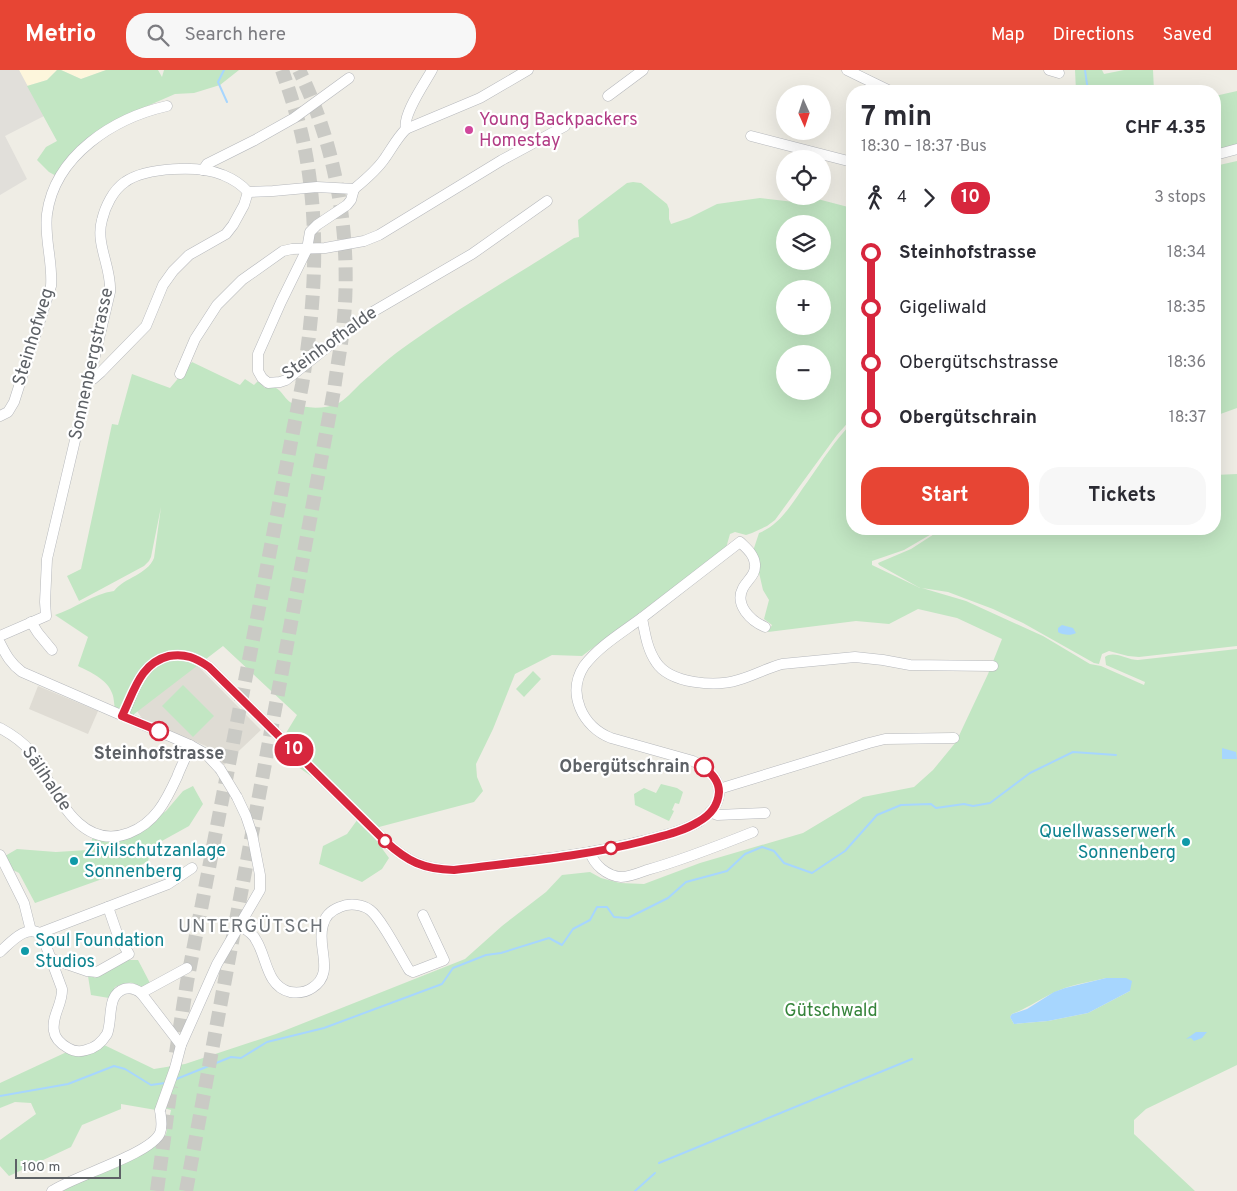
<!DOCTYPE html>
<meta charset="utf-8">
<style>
:root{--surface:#fff;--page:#f7f7f7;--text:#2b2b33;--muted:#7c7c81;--accent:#e74534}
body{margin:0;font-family:Overpass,sans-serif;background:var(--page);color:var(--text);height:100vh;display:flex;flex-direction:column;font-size:19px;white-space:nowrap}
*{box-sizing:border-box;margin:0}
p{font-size:16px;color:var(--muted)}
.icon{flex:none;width:28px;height:28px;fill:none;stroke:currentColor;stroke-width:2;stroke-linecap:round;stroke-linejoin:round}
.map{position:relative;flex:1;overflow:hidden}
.sheet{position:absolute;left:846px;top:15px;width:375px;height:450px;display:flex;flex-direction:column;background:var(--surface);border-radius:20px;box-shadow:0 5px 20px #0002}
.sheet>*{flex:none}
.badge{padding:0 10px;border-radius:16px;font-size:18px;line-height:32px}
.needle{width:32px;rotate:177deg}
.controls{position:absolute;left:776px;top:15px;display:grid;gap:10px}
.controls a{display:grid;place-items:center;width:55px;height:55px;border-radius:50%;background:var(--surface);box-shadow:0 5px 20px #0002;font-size:25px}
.scale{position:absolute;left:15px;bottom:12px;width:106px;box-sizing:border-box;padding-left:5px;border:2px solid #5d6166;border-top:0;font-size:14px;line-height:18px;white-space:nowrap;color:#5d6166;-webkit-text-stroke:4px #fff;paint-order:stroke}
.map>.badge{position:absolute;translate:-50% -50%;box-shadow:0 0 0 2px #fff}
.legs{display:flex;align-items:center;gap:8px;height:55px;padding:0 15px;font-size:16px}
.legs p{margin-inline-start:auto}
.headline{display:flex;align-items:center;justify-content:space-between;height:85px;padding:0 15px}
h1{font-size:28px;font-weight:700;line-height:38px}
.action{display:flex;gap:10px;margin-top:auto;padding:10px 15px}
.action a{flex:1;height:58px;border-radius:20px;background:var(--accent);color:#fff;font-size:20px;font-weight:700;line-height:58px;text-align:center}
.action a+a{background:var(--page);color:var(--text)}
ul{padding:0 15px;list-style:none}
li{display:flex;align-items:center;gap:18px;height:55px;font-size:19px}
li i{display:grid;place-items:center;width:8px;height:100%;margin:0 6px;background:currentColor}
li i::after{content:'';width:12px;height:12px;margin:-6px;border:4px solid;border-radius:50%;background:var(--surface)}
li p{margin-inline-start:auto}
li:first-child i{background:linear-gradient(#0000 50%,currentColor 0)}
li:last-child i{background:linear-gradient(currentColor 50%,#0000 0)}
header{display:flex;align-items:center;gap:30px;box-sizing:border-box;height:70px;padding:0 25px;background:var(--accent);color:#fff}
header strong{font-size:24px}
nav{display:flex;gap:28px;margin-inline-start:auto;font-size:18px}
.search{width:350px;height:45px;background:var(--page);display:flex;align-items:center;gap:12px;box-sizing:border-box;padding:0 18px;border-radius:20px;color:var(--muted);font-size:19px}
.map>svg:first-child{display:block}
.commercial{fill:#fdf6dc}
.industrial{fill:#e1dfda}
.education{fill:#dfdcd4}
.green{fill:#c2e6c3;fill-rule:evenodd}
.water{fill:#a7d6fe}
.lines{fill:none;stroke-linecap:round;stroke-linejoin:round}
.stream{stroke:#a7d6fe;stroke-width:2}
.highway-tunnel{stroke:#cacac5;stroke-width:14;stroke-dasharray:14 7;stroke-linecap:butt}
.minor-casing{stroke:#b6b8bc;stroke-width:11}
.minor{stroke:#fff;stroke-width:10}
.minor-bridge-casing{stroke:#b6b8bc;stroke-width:11;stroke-linecap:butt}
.minor-bridge{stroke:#fff;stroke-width:10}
.line-1-casing{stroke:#fff;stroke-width:11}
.line-1{stroke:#d7263d;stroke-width:8}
.hotel-dot{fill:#d1479c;stroke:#fff;stroke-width:2}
.stop-1-dot{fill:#fff;stroke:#d7263d;stroke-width:2.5}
.culture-dot{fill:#0f9aa8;stroke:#fff;stroke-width:2}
.labels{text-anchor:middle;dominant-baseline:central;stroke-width:4.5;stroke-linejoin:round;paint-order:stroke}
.hotel-label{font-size:18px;fill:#b23c85;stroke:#fff;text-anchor:start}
.street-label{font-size:18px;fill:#5d6166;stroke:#fff}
.stop-label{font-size:18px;font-weight:bold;fill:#5d6166;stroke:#fff}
.culture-label{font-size:18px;fill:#0d838f;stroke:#fff;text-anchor:start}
.park-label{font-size:18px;fill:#36843b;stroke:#fff}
.neighbourhood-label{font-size:19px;letter-spacing:1px;fill:#6e7378;stroke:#fff}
</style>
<header>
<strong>Metrio</strong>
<div class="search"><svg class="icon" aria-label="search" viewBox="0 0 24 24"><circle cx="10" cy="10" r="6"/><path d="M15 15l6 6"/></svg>Search here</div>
<nav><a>Map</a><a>Directions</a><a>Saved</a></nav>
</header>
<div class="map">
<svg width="1237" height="1121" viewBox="0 0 1237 1121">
<rect width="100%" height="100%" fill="#efede5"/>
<g class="commercial">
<polygon points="19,0 57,0 47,10 27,16"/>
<polygon points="61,0 106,0 81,9"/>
</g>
<polygon class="industrial" points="0,0 19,0 44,46 5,66 27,109 0,125"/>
<g class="education">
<polygon points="197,595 261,660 224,695 206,676 143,650 137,641"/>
<polygon points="38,616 98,641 88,664 29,639"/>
</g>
<g class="green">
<polygon points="57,0 61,0 81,9 106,0 158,0 162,7 164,0 239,0 220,15 194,23 175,24 129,44 58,107 49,102 37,90 46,77 57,71 27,16 47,10"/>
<polygon points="1075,0 1102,0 1104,4 1124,0 1153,0 1154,21 1076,21"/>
<polygon points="1237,21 1237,77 1215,83 1215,26"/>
<polygon points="1237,91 1237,338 1215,346 1215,96"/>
<path d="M 633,112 L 641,113 L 667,134 L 669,139 L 669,149 L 671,154 L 689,148 L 717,134 L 760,128 L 794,132 L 796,126 L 806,126 L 852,138 L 852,348 L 837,365 L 775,450 L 767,456 L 752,463 L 746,465 L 735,462 L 730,464 L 726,478 L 582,586 L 552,585 L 515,604 L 493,659 L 476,694 L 477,707 L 483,721 L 474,732 L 379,757 L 373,766 L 389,788 L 382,799 L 362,812 L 319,794 L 323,776 L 347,764 L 363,742 L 275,681 L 297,645 L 223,576 L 129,648 L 115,639 C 114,634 114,627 112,623 C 107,609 90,602 78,596 L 88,567 L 55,545 C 76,538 93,524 114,521 C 125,507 147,505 154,488 L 161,437 L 151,487 L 149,491 L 144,496 L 79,531 L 67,506 L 81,499 L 112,354 L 118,355 L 132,304 L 170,318 L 192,292 L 240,315 L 245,309 L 254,315 L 258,311 L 265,318 C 280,312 282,328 292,333 C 305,339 324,339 337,334 C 345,330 353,321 360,314 C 376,300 392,285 410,273 C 463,235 520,203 574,168 L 579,167 L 578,150 L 627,113 ZM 785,154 L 822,154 L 822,191 L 785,191 ZM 785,219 L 822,219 L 822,256 L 785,256 ZM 785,284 L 822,284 L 822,321 L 785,321 Z"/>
<path d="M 852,353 L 852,459 L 940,459 L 904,480 L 872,491 L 872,495 L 920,518 L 879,495 L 878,493 L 911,479 L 942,459 L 1215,459 L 1215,405 L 1237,404 L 1237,576 L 1139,587 L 1128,586 L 1109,581 L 1102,584 L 1099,594 L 1094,593 L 1023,553 L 993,539 L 948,522 L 922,518 L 966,531 L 1043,566 L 1090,594 L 1101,596 L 1144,615 L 1145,612 L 1106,595 L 1105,587 C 1114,580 1127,590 1138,590 L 1237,579 L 1237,995 L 1146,1039 L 1134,1050 L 1134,1064 L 1195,1121 L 63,1121 L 97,1100 L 162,1071 L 166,1064 L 171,1040 L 164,1038 L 156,1040 L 121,1034 L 121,1039 L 82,1055 L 71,1077 L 9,1106 L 0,1096 L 0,1070 L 36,1044 L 31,1033 L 15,1032 L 0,1038 L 0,1013 L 71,980 L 100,973 L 154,999 L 185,994 L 276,964 L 465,889 L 502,856 L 546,822 L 562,805 L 590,802 L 601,808 L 620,813 L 644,814 L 700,793 L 803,763 L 863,727 L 914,717 L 933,700 L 956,672 L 988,604 L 1002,569 L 957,548 L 918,539 L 889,554 L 856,551 L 768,562 L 772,555 L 764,549 L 769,530 L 763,520 L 757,494 L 753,481 L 759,463 C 782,454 794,430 808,411 C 822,391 835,370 852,353 ZM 1106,908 L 1130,921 L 1088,943 L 1048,951 L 1014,954 L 1010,947 L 1012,944 C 1028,938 1038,930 1053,923 C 1069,915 1089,912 1106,908 Z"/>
<polygon points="533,601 541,609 524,627 516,619"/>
<polygon points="183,615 214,646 193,667 162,636"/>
<polygon points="661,714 677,718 683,722 679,734 675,733 672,740 674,741 669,751 635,735 634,724 644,718 656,723"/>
<polygon points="193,716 203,734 189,756 151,777 148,792 133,798 35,833 19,803 13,800 5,786 17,779 56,782 88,780 93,767 145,757 166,741 183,721"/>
<path d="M 127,890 L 138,890 L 151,915 L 143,919 C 132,910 127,912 115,917 L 109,928 L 91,925 L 88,906 L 91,905 L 95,908 Z"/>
</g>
<g class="water">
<path d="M 1062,555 L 1073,558 L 1076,563 C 1071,566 1062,565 1058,562 L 1058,558 Z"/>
<polygon points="1222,678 1236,682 1237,689 1222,689"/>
<polygon points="1106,908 1126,908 1132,911 1130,921 1088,943 1048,951 1014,954 1010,947 1012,944 1027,939 1054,922 1065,918"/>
<polygon points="1196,962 1207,962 1202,968 1194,971 1191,968 1186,969"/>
</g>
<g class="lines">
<g class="stream">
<polyline points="224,0 218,12 227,32"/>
<polyline points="1085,0 1088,21"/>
<polyline points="174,1010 231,987 241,988 267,972 324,958 442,914 453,898 486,885 501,883 549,868 562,875 573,859 590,850 597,837 607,837 614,847 628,848 668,828 686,812 727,801 745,784 762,777 774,781 784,793 812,803 845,781 877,745 901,735 931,734 936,738 964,734 973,736 990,733 1030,703 1073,682 1116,685"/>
<polyline points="0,1026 68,1014 114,996 125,999 151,1015 165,1013"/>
<polyline points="659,1093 912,989"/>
<polyline points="635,1121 655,1103"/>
</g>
<g class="highway-tunnel">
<path d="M 176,983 L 187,912 L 302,315 C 315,237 320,158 305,80 C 300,53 291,26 282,0"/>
<polyline points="157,1121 171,1016"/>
<path d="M 186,1121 L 334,320 C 337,296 342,272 344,248 C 351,163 336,77 299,0"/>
</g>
<g class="minor-casing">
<g id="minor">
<polyline points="847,0 890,21"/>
<polyline points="1049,0 1059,3"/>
<polyline points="608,26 643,0"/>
<path d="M 406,59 C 402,45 425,13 432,0"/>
<polyline points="751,66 852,92"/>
<polyline points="1215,85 1237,79"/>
<polyline points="203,100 207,94 255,70 294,48 349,8"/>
<polyline points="354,119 351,130 347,135 317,155 310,162 307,179 281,232 258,284 258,301 262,308 268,313 280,312 286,310 369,244 472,184 547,131"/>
<path d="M 354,119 C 365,110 377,100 385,88 C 392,78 397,68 406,59 L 480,28 L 528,0"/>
<polyline points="180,304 195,269 217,235 242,210 283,181 292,179 325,178 364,171 379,165 502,90 565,56"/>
<polyline points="89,309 93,309 101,302 146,256 163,215 173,201 189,185 226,164 233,155 244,135 248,122"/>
<path d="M 0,346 L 8,342 L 14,332 L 51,216 C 53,192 44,168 47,144 C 55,85 114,48 167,36"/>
<path d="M 642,548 C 645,563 647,579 656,592 C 670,614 716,617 738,610 C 753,606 767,598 782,594 L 855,587 L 883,590 L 910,595 L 993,596"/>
<polyline points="31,552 38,563 52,580"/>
<path d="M 0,566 L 46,546 L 45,532 L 47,489 L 110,222 C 112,198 95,174 102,150 C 105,137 113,120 125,112 C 146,97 200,95 223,105 C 233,109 241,114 248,122 L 273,121 L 317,117 L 354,119"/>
<path d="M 0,573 C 6,585 11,594 22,602 L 190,675 L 206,684 L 220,699"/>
<path d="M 123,646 C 134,622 140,593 169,586 C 185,583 196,588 209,597 L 385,771 C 408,792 424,799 454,800 C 518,792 584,786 646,770 C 664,766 684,761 700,751 C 709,745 718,736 719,724 C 720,707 706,698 693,691 L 611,668 C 583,657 566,624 584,596 C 599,576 623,562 643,547 C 675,522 708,497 740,472 C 746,478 754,484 755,494 C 756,505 748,509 743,518 C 734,535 751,551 765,557"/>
<path d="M 0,658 C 11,664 22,671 30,681 C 54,714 75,783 129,763 C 155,753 166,731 177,707 C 181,696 187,686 190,675"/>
<polyline points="719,719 869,673 885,669 954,668"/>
<polyline points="710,742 717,745 765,743"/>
<path d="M 590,782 C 594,795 607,806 621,807 C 629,807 639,803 647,800 C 683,790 718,776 753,762"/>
<polyline points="0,785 24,833 31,861"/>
<path d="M 239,855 C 245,859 253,863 256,870 C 267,887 266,916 290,922 C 297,923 305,923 312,918 C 336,903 316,877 323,855 C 325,846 332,840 340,837 C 349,833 362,834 370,840 C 381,848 401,887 409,900 L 413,902 L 444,890 L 423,845"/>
<polyline points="40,863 168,814 192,798"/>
<path d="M 0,882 C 11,872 27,853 42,865 L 62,919 C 63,934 51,946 54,961 C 55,969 61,974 68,978 C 73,981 80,982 86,980 C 96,978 102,972 107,964 C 113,950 106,925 124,919 C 130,917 136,919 141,923 L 181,975"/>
<polyline points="52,889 87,901 97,902 129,884 118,866 108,837"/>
<polyline points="141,923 187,898"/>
<polyline points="175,998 181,975 217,894 260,820 260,805 252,764 246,746 237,727"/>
<path d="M 52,1121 C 74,1106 151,1084 160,1063 C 163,1056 161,1047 160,1040"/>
</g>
</g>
<use href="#minor" class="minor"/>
<g class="minor-bridge-casing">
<g id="minor-bridge">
<polyline points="220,699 237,727"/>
<polyline points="160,1040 175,998"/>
</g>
</g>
<use href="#minor-bridge" class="minor-bridge"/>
</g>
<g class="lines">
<g class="line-1-casing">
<path id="line-1" d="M 159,661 L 122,646 C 134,622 140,593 169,586 C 185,583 196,588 209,597 L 385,771 C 408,792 423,799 454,800 C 517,792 582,787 644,771 C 662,766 682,762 698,752 C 709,746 718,736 719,722 C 719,711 712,704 704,697"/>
</g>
<use href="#line-1" class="line-1"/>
</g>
<circle class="hotel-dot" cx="469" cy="60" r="5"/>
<g class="stop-1-dot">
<circle cx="159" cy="661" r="9"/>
<circle cx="704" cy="697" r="9"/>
<circle cx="385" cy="771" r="6"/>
<circle cx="611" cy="778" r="6"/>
</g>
<g class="culture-dot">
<circle cx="1186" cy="772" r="5"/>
<circle cx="74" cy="791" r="5"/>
<circle cx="25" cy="881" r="5"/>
</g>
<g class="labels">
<g class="hotel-label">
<text x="479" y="50">Young Backpackers<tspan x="479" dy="21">Homestay</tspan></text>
</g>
<g class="street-label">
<text transform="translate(34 267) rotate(-73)">Steinhofweg</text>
<text transform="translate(330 274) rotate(-36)">Steinhofhalde</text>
<text transform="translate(92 294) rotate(-78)">Sonnenbergstrasse</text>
<text transform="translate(46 709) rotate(56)">Sälihalde</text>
</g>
<g class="stop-label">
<text x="159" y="684">Steinhofstrasse</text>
<text x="690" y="697" text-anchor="end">Obergütschrain</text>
</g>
<g class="culture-label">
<text x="1176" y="762" text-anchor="end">Quellwasserwerk<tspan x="1176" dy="21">Sonnenberg</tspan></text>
<text x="84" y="781">Zivilschutzanlage<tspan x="84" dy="21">Sonnenberg</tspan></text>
<text x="35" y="871">Soul Foundation<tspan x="35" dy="21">Studios</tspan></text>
</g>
<g class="park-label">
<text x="831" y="941">Gütschwald</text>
</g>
<g class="neighbourhood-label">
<text x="251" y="857">UNTERGÜTSCH</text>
</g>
</g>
</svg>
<div class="controls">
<a><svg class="needle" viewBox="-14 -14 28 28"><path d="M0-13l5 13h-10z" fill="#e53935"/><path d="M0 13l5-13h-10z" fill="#7c7c81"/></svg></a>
<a><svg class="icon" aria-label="locate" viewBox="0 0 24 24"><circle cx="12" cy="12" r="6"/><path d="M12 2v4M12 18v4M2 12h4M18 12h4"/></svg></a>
<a><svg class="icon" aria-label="layers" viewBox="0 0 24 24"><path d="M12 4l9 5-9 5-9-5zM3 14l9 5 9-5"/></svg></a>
<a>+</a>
<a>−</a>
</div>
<div class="scale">100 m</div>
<b class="badge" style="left:294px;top:680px;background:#d7263d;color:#fff">10</b>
<section class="sheet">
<div class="headline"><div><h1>7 min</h1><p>18:30 – 18:37 · Bus</p></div><b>CHF 4.35</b></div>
<div class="legs"><svg class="icon" aria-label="walk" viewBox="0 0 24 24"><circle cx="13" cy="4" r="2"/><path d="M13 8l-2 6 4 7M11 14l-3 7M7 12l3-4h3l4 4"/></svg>4<svg class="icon" aria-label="forward" viewBox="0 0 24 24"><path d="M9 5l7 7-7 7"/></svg><b class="badge" style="background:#d7263d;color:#fff">10</b><p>3 stops</p></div>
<ul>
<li><i style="color:#d7263d"></i><b>Steinhofstrasse</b><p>18:34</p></li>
<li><i style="color:#d7263d"></i><span>Gigeliwald</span><p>18:35</p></li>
<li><i style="color:#d7263d"></i><span>Obergütschstrasse</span><p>18:36</p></li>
<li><i style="color:#d7263d"></i><b>Obergütschrain</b><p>18:37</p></li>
</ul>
<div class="action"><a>Start</a><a>Tickets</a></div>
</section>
</div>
